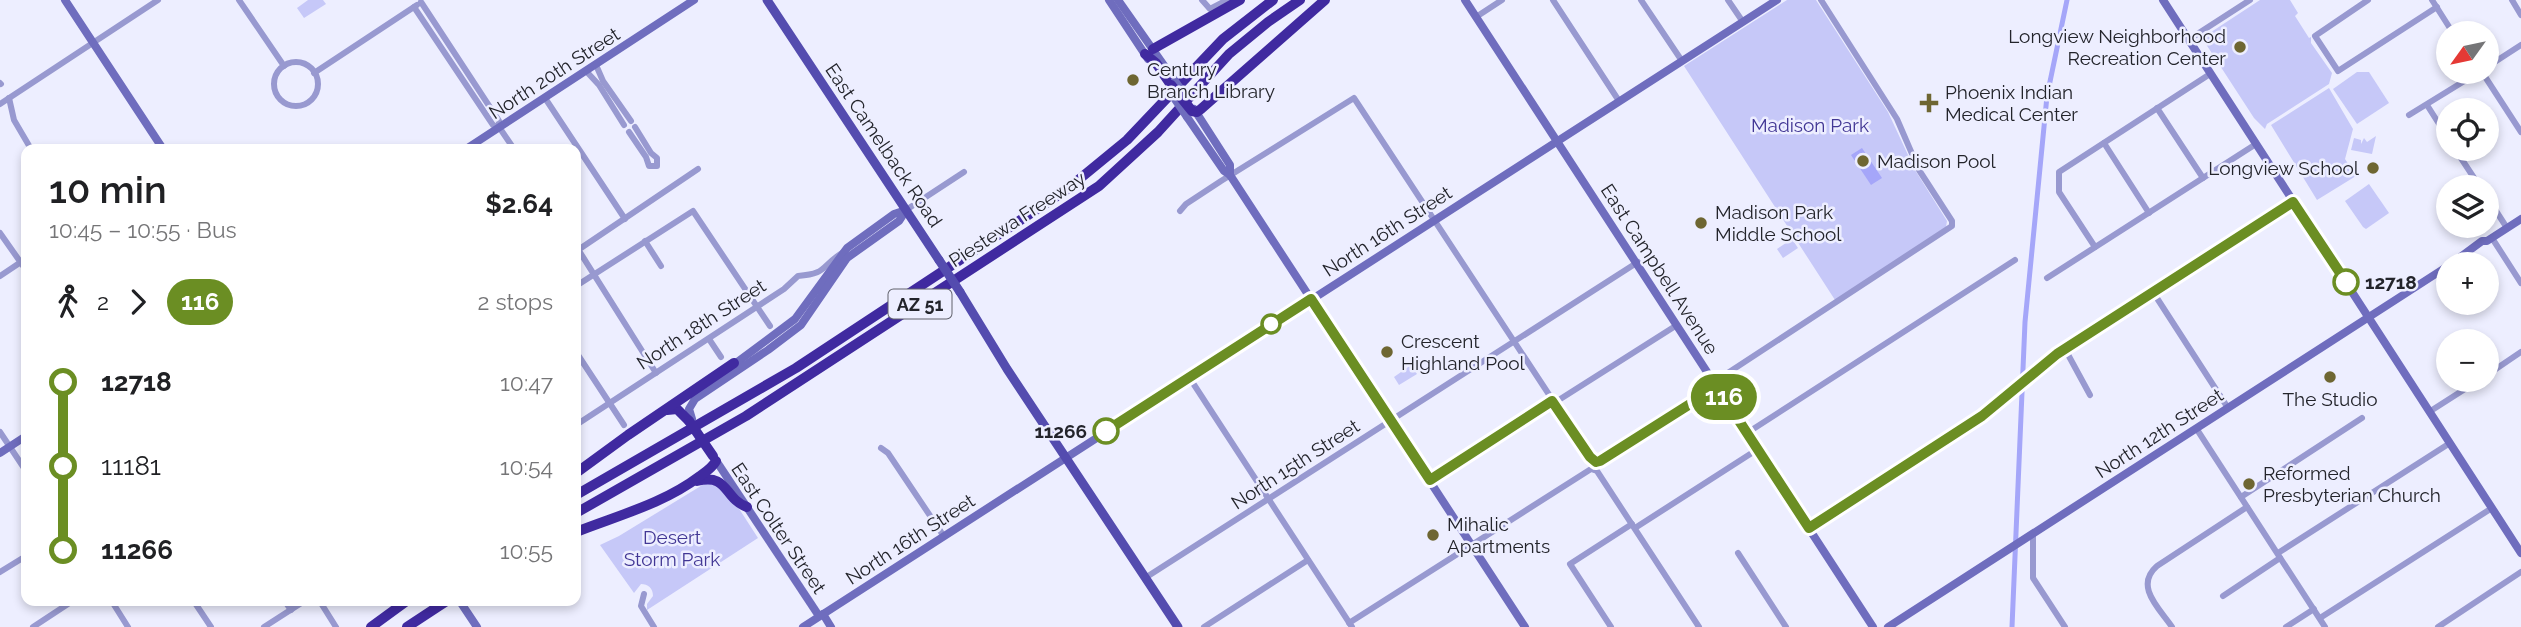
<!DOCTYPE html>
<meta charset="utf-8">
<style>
:root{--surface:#fff;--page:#f2f2f2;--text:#202124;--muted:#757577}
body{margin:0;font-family:Raleway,sans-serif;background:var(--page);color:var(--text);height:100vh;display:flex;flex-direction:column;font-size:26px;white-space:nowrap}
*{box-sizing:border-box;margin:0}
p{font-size:23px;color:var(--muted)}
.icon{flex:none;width:38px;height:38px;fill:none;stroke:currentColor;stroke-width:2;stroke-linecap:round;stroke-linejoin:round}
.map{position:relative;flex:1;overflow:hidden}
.panel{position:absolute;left:21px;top:144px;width:560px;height:462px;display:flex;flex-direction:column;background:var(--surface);border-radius:14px;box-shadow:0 4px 10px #0003}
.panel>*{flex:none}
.badge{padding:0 14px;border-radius:23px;font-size:24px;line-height:46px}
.needle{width:46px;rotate:237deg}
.fabs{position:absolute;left:2436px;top:21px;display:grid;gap:14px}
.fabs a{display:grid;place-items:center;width:63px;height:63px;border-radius:50%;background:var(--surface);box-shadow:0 4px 10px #0003;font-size:35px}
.map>.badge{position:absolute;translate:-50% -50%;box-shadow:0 0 0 4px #fff}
.legs{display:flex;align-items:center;gap:10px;height:77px;padding:0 28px;font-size:23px}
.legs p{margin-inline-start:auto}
.summary{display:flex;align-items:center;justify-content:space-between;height:119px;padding:0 28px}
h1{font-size:38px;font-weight:600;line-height:52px}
ul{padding:0 28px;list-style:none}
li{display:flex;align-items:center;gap:24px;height:84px;font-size:26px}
li i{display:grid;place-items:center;width:10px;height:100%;margin:0 9px;background:currentColor}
li i::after{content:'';width:18px;height:18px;margin:-9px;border:5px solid;border-radius:50%;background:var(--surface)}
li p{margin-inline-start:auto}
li:first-child i{background:linear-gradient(#0000 50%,currentColor 0)}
li:last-child i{background:linear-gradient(currentColor 50%,#0000 0)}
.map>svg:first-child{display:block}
.green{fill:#c6c8f8}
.water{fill:#a5a6f9}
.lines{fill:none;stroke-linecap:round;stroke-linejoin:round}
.canal{stroke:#a5a6f9;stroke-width:5}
.street{stroke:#9899d0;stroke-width:6}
.secondary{stroke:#6f6dbe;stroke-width:8}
.primary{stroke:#544caf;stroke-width:9}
.highway{stroke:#402aa0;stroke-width:10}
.secondary-bridge{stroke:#6f6dbe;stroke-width:8}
.primary-bridge{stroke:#544caf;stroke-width:9}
.highway-bridge{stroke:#402aa0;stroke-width:10}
.line-1-casing{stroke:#fff;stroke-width:16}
.line-1{stroke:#6b8e23;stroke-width:10}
.poi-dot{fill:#6e6632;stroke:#edeeff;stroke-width:2.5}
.stop-1-dot{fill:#fff;stroke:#6b8e23;stroke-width:3.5}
.labels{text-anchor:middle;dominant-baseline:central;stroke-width:5;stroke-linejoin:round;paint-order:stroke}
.shield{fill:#edeeff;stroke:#60616b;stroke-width:2}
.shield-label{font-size:18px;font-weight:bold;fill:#23242b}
.poi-label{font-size:19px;fill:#23242b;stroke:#edeeff;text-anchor:start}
.street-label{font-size:19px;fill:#23242b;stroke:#edeeff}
.park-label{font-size:19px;fill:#423795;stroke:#edeeff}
.stop-label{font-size:19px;font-weight:bold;fill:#23242b;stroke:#edeeff;text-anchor:start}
</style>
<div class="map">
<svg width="2521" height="627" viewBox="0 0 2521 627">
<rect width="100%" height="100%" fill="#edeeff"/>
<g class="green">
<polygon points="308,0 323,0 326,4 304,18 297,8"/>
<polygon points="1787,0 1816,0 1888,112 1915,170 1947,221 1946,227 1835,300 1684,66"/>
<polygon points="2260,0 2290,0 2298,13 2295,16 2309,38 2311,37 2311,43 2332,73 2329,84 2267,124 2265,129 2254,118 2202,38"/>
<polygon points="2357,72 2369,72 2389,103 2357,124 2333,89"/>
<polygon points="2329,88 2353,129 2345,159 2356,176 2317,200 2271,125"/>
<polygon points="2376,136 2372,154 2351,150 2354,138 2361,140 2361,144 2364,138 2367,142"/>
<polygon points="2369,184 2389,213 2366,229 2363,227 2345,201"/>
<polygon points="1792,239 1798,248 1783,258 1777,249"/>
<polygon points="1411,365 1417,374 1399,385 1394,377"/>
<path d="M 709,481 L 725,487 L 758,538 L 647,610 L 647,604 L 653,596 C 653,588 648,584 641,584 L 634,593 L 600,545 L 619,536 Z"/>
</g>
<polygon class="water" points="1862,148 1882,178 1871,185 1851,155"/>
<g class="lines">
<polyline class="canal" points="2012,627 2025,322 2047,96 2067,0"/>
<g class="street">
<polyline points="239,0 284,66"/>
<polyline points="1202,0 1210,9 1227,0"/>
<polyline points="1553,0 1619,101"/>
<polyline points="1641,0 1682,61"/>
<polyline points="1728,0 1743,22"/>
<polyline points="2368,0 2315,36 2338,71 2437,7"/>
<polyline points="2432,0 2453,33"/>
<polyline points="2512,0 2521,15"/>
<polyline points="421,2 499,121 499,127 514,149"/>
<polyline points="414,7 493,125 499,127"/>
<polyline points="1476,17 1502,0"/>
<polyline points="2188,40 2250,0"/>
<circle cx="296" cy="84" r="22"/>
<polyline points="596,65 603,81 631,121"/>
<polyline points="2487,67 2521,45"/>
<polyline points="586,71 599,85 624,125"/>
<polyline points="2482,72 2521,132"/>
<polyline points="314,73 417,5"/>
<polyline points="0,83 1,84"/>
<polyline points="9,98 14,120 31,149"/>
<polyline points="545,98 625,219"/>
<polyline points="0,104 158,0"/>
<polyline points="2427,105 2448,138"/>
<polyline points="2157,108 2203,178"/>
<polyline points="2409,115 2479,72"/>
<polyline points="629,132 646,157 649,166 657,166 657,158 651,153 635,127"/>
<polyline points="2104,143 2149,213"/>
<polyline points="2455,149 2480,187"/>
<polyline points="2487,197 2507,228"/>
<polyline points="906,210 964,172"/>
<polyline points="1180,211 1186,204 1221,181 1354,98 1592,460 1600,461 1717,386"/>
<polyline points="0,233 26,270"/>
<polyline points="2492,238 2521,283"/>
<polyline points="645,241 661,266"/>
<polyline points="576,246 656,373"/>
<polyline points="2095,247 2059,192 2059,172 2210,74"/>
<polyline points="578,250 698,169"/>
<polyline points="0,276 21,262"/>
<polyline points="2047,278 2256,144"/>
<polyline points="576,286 693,211 770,326"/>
<polyline points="2153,292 2228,408"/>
<polyline points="709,339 721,357"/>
<polyline points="25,345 26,344"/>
<polyline points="2065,349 2090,395"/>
<polyline points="576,352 624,425"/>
<polyline points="2487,375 2521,352"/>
<polyline points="1189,377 1352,627"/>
<polyline points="1714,382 1952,226 1952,221 1919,170 1897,119 1821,0"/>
<polyline points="1554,403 1677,325"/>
<polyline points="2429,412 2479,380"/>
<path d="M 576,425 L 784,289 L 798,276 C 827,274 820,267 842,253"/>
<polyline points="2196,428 2325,627"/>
<polyline points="0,432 26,471"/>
<polyline points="1747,433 2015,260"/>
<polyline points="881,448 888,453 943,535"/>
<polyline points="1430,480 1552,401"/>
<polyline points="2241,497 2362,418"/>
<polyline points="1635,528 1758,449"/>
<polyline points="1809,528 1982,416 2052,358 2293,202"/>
<polyline points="2033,534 2033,578 2065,627"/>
<polyline points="1738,553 1786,627"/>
<polyline points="2278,553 2450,443"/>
<polyline points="0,572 26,556"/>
<polyline points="1145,578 1638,262"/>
<polyline points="644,594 641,606 654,627"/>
<polyline points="2223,596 2280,558"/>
<polyline points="111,600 128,627"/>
<polyline points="193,600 211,627"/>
<polyline points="284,600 291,610"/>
<polyline points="319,600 336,627"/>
<polyline points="2320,618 2492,508"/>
<polyline points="1349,623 1591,469 1597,471 1699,627"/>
<polyline points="33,627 74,600"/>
<polyline points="264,627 306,600"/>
<polyline points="1204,627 1308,560"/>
<polyline points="1611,627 1570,564 1632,524"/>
<path d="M 2172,627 C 2159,608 2134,586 2157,566 L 2247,507"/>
<polyline points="2286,627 2314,609"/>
<polyline points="2438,627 2521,572"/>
</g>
<g class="secondary">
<polyline points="65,0 163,149"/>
<polyline points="1109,0 1148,59"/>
<polyline points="1118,0 1175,81"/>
<polyline points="1465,0 1873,627"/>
<polyline points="2163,0 2521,553"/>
<polyline points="1194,109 1230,165 1230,175"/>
<polyline points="1187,117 1224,171 1230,175 1525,627"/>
<polyline points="466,149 694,0"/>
<polyline points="2451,264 2482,241 2487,241 2521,219"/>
<polyline points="732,366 795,319 847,248 894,214 906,210"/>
<polyline points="692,419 689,409 695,399 768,350 801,325 847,258 899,221 906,210"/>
<polyline points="0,453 26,436"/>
<polyline points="715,459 819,616"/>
<polyline points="459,600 477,627"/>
<polyline points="823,614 831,627"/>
<polyline points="803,627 1777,0"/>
<polyline points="1888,627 2448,266"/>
</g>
<g class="primary">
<polyline points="767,0 939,260"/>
<polyline points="960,292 1007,369 1178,627"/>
</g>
<g class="highway">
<polyline points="1153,49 1240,0"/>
<polyline points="1145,54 1156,63 1171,85"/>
<polyline points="1192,111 1197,112 1201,109 1325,0"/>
<polyline points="667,410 677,409 689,421"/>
<polyline points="576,473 628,435 734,363"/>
<path d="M 697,481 C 729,473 723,498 747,507"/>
<polyline points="576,495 796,368 1066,190 1127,140 1223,39 1273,0"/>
<polyline points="576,513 746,416 1099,186 1158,132 1229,54 1268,22 1300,0"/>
<path d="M 576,532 C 619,515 663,504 700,476 C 707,471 712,468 716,461"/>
<polyline points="371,627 408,600"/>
<polyline points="407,627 448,600"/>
</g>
<g class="secondary-bridge">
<polyline points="1175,81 1185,95"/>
<polyline points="1168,89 1187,117"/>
</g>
<polyline class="primary-bridge" points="939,260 960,292"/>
<g class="highway-bridge">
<polyline points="1171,85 1192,111"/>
<polyline points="689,421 713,456"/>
</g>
</g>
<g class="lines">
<g class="line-1-casing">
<polyline id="line-1" points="1106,431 1311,299 1430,480 1552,401 1590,457 1596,462 1600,461 1717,387 1809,528 1982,416 2057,354 2293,202 2346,282"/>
</g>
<use href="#line-1" class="line-1"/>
</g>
<g class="poi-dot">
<circle cx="2240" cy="47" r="7"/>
<circle cx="1133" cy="80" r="7"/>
<path d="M1925.5 92.5h7v7h7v7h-7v7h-7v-7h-7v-7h7z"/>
<circle cx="1863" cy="161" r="7"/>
<circle cx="2373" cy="168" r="7"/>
<circle cx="1701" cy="223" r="7"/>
<circle cx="1387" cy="352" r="7"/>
<circle cx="2330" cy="377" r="7"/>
<circle cx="2249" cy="484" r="7"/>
<circle cx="1433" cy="535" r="7"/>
</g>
<g class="stop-1-dot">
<circle cx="2346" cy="282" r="12"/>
<circle cx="1271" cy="324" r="9"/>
<circle cx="1106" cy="431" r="12"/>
</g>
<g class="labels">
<rect class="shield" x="888.5" y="289.5" width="63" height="29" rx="5"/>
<g class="shield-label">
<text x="920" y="304">AZ 51</text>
</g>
<g class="poi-label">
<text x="2226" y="36" text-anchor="end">Longview Neighborhood<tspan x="2226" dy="22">Recreation Center</tspan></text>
<text x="1147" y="69">Century<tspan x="1147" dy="22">Branch Library</tspan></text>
<text x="1945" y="92">Phoenix Indian<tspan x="1945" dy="22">Medical Center</tspan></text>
<text x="1877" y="161">Madison Pool</text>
<text x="2359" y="168" text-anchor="end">Longview School</text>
<text x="1715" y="212">Madison Park<tspan x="1715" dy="22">Middle School</tspan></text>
<text x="1401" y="341">Crescent<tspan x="1401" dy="22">Highland Pool</tspan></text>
<text x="2330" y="399" text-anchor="middle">The Studio</text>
<text x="2263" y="473">Reformed<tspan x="2263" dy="22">Presbyterian Church</tspan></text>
<text x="1447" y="524">Mihalic<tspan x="1447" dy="22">Apartments</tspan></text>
</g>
<g class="street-label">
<text transform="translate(554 73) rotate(-33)">North 20th Street</text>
<text transform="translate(884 145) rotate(56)">East Camelback Road</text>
<text transform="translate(1017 219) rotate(-33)">Piestewa Freeway</text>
<text transform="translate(1387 231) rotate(-33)">North 16th Street</text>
<text transform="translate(1660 269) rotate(57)">East Campbell Avenue</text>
<text transform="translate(701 324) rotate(-33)">North 18th Street</text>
<text transform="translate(2159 433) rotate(-33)">North 12th Street</text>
<text transform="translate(1295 464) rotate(-33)">North 15th Street</text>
<text transform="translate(779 528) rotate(56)">East Colter Street</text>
<text transform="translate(910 539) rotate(-33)">North 16th Street</text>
</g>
<g class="park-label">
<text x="1810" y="125">Madison Park</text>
<text x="672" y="537">Desert<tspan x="672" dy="22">Storm Park</tspan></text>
</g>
<g class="stop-label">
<text x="2365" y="282">12718</text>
<text x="1087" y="431" text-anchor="end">11266</text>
</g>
</g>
</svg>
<div class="fabs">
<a><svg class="needle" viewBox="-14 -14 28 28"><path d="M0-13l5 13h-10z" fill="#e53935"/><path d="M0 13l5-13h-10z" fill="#757577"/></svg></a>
<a><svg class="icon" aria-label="locate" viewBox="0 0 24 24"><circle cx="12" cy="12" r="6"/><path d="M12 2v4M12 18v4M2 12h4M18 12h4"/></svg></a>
<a><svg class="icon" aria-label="layers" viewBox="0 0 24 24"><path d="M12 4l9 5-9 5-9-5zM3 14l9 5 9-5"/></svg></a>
<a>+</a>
<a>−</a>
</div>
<b class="badge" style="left:1724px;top:397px;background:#6b8e23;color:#fff">116</b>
<section class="panel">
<div class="summary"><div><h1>10 min</h1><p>10:45 – 10:55 · Bus</p></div><b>$2.64</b></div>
<div class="legs"><svg class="icon" aria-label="walk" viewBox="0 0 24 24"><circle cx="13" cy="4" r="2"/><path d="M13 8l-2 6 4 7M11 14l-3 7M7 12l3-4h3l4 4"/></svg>2<svg class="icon" aria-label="forward" viewBox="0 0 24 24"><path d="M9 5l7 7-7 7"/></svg><b class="badge" style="background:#6b8e23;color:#fff">116</b><p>2 stops</p></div>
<ul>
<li><i style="color:#6b8e23"></i><b>12718</b><p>10:47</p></li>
<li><i style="color:#6b8e23"></i><span>11181</span><p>10:54</p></li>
<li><i style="color:#6b8e23"></i><b>11266</b><p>10:55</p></li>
</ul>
</section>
</div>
